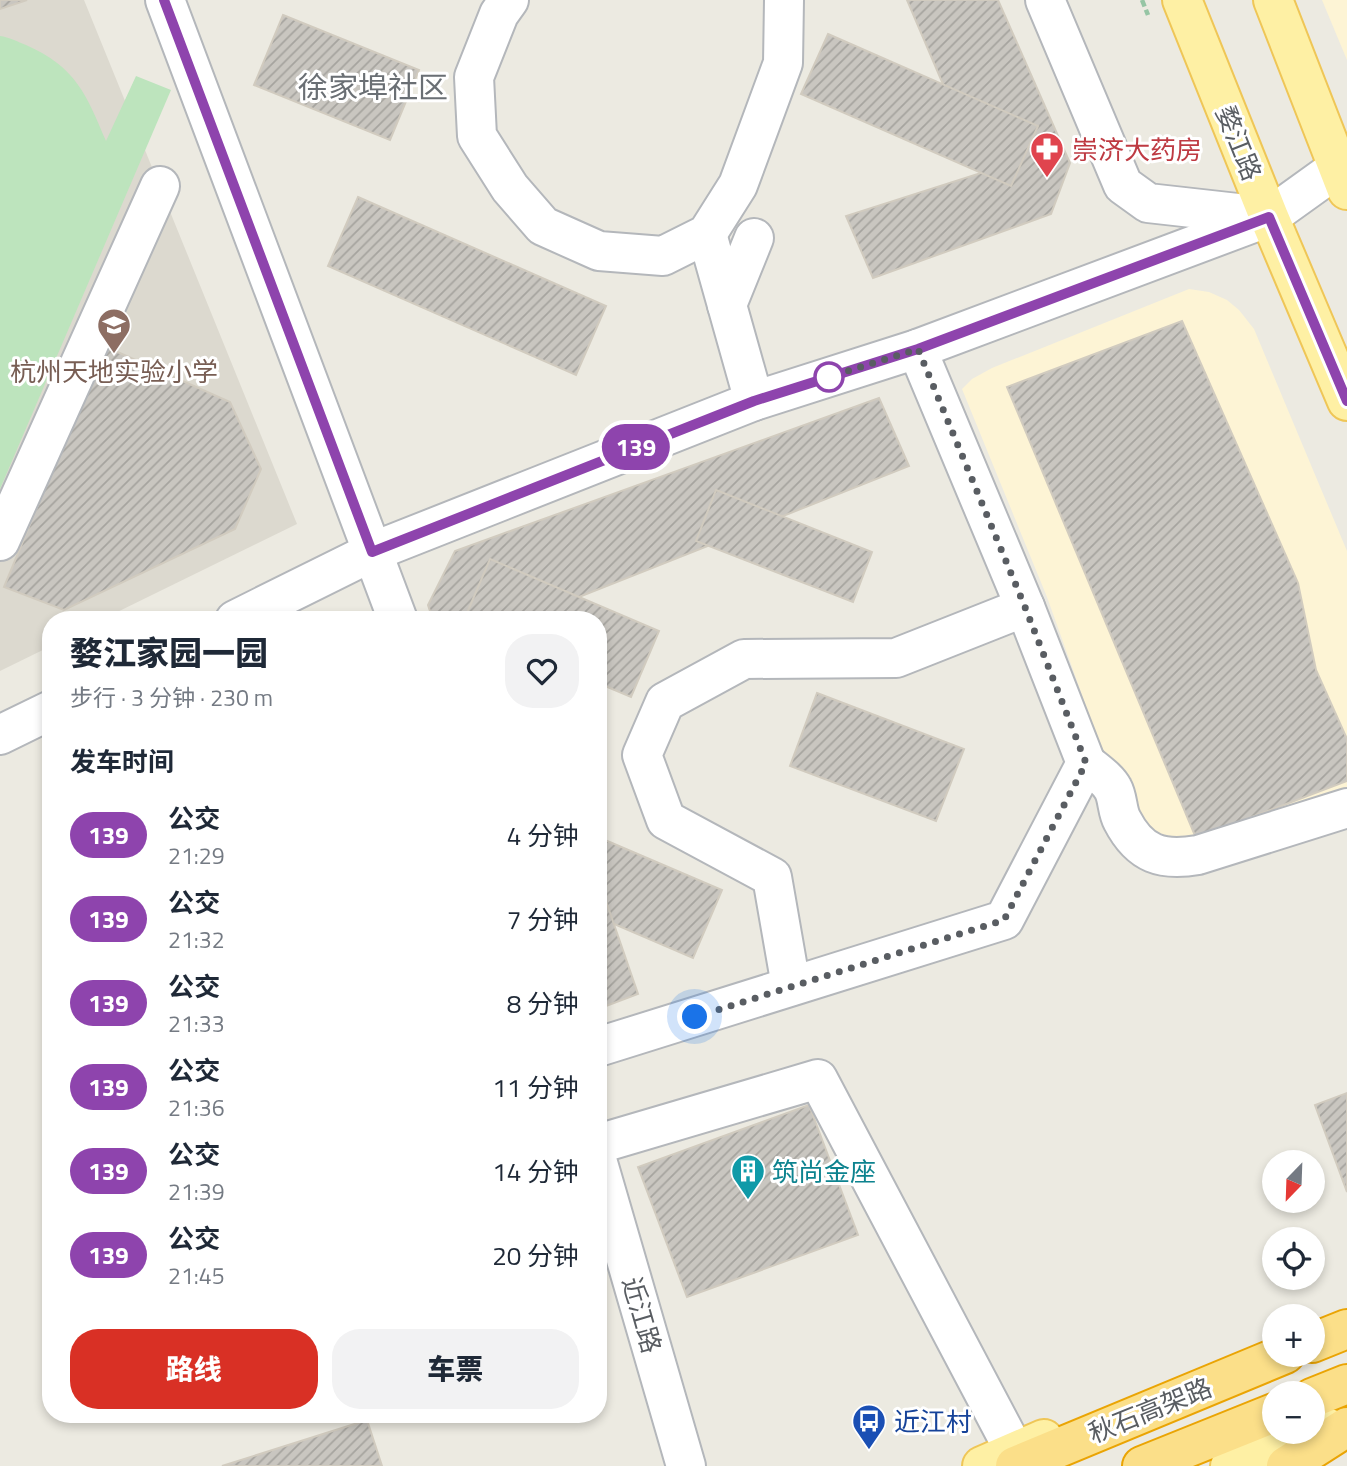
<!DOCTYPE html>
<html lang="zh">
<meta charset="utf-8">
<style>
:root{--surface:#fff;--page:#f2f2f3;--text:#1f2937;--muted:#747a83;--accent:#d93025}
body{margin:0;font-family:"Titillium Web","Noto Sans SC",sans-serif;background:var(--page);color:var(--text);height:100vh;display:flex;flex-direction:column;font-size:26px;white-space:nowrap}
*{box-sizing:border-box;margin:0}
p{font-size:23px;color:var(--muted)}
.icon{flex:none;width:38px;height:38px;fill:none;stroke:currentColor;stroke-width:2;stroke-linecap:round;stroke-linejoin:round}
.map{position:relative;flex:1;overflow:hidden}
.details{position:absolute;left:42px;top:611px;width:565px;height:812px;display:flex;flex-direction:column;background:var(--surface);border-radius:28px;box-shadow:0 4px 10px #0003}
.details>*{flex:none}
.badge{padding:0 14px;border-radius:23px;font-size:24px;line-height:46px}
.needle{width:46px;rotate:203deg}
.buttons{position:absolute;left:1262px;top:1150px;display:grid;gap:14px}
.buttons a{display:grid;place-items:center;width:63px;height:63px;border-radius:50%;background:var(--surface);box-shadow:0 4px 10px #0003;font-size:35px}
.you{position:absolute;width:35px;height:35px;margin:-18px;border:5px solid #fff;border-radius:50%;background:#1a73e8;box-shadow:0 0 0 10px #1a73e833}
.map>.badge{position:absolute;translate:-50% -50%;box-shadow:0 0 0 4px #fff}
h2{padding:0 28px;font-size:26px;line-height:63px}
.round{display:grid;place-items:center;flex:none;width:74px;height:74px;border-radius:28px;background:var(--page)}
.overview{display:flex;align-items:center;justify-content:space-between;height:119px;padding:0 28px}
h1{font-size:33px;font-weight:800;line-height:52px}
.button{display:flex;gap:14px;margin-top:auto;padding:14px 28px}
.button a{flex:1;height:80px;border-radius:28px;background:var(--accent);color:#fff;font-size:28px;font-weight:800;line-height:80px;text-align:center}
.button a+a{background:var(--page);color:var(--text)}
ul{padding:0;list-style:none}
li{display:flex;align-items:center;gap:21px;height:84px;padding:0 28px}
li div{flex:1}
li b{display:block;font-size:26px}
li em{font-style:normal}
li .badge{min-width:77px;font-weight:700;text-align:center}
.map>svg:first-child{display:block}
.commercial{fill:#fdf4d5}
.education{fill:#dcd9cf}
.garden{fill:#bde4bd}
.building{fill:url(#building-hatch);stroke:#d1cbbf;stroke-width:2}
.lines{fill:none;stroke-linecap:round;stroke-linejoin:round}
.minor-casing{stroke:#b4b7bb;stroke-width:42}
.major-casing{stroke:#efc657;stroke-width:42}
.highway-casing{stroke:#eaa404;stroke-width:42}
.path{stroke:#96c5a4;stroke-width:4.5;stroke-dasharray:7 3.5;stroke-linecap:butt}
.minor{stroke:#fff;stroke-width:38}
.major{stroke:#fef0a4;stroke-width:38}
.highway{stroke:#fbdf89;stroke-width:38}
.line-casing{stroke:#fff;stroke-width:16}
.line{stroke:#8e44ad;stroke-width:10}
.walk{stroke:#595d62;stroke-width:7;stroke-dasharray:0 12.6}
.stop-dot{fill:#fff;stroke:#8e44ad;stroke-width:3.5}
.labels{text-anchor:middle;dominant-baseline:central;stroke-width:6;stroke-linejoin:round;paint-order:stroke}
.street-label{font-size:26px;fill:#595d62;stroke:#fff}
.health-label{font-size:26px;fill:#be3a42;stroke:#fff;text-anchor:start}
.education-label{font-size:26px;fill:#785e54;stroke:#fff}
.culture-label{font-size:26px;fill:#0d838f;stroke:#fff;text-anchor:start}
.transit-label{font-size:26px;fill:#164399;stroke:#fff;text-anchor:start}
.quarter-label{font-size:30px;fill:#6a6f74;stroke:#fff}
</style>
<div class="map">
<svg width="1347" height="1466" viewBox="0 0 1347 1466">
<defs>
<pattern id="building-hatch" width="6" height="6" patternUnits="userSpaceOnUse" patternTransform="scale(1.75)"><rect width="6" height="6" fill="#c9c6c0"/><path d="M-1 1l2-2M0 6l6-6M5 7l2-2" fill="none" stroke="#a6a49f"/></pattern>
</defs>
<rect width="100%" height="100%" fill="#eceae1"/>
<g class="commercial">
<polygon points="1322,0 1347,0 1347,60"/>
<polygon points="1189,289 1209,292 1227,300 1239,310 1254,329 1347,551 1347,798 1184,849 1153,843 1122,807 1047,597 962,389 972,379 992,368"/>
</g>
<polygon class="education" points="0,0 84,0 297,524 103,619 51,620 51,646 0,671"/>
<path class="garden" d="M 0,36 C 9,37 18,42 26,45 C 76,67 86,94 106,141 L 136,76 L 171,90 L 0,489 Z"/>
<g class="building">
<polygon points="0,0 27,0 0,9"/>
<polygon points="907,0 998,0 1070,163 1051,214 873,278 846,216 981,173"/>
<polygon points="283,15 419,70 390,140 254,85"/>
<polygon points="828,34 1038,126 1011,186 801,94"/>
<polygon points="358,197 606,306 576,375 328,266"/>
<polygon points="1182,321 1298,583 1316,670 1347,739 1347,781 1196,838 1007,387"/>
<polygon points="104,346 230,402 261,469 235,529 64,610 4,587"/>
<polygon points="879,398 909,466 521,620 433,620 428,605 455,551"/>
<polygon points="716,490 872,552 853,602 696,541"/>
<polygon points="490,559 659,631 631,697 598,683 598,620 464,620"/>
<polygon points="817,693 964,749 936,821 790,766"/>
<polygon points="598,837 722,890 693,958 598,917"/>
<polygon points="598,878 638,994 598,1009"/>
<polygon points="1347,1093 1347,1192 1315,1105"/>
<polygon points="809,1105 858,1235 687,1297 638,1167"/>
<polygon points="367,1420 382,1466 222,1466"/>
</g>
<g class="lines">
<g class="minor-casing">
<g id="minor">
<polyline points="165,0 398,620"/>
<polyline points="509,0 499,14 474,77 477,136 510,188 543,226 599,251 663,256 707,234 738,185 783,63 784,0"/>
<polyline points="1045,0 1123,185 1148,203 1264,216"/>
<polyline points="707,234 754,401"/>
<polyline points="727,305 754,238"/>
<polyline points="0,541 160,186"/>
<polyline points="235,620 372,552 754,401 917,349 1269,217 1347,161"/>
<polyline points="0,735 51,710"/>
<path d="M 1086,763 C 1094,770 1108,779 1113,789 C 1118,798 1117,811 1122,820 C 1140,855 1162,861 1198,855 L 1347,808"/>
<polyline points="791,986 772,877 666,820 642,755 665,702 744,659 896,658 1025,607"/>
<polyline points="598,1047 1004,920 1086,763 1025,607 917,349"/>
<polyline points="598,1144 818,1079 1015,1452"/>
<polyline points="598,1163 686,1466"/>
</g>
</g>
<g class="major-casing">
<g id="major">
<polyline points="1182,0 1269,217 1347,401"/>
<polyline points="1273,0 1347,190"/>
<polyline points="982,1466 1044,1439"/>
<polyline points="1230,1466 1329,1428"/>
</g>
</g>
<g class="highway-casing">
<g id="highway">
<polyline points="1312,1343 1347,1329"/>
<polyline points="1312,1398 1347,1384"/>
<polyline points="1015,1466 1285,1354"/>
<polyline points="1142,1466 1274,1413"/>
<polyline points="1286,1466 1347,1427"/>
</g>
</g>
<polyline class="path" points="1142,0 1148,15"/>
<use href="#minor" class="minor"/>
<use href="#major" class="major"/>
<use href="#highway" class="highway"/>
</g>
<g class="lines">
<g class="line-casing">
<polyline id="line" points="164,0 372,552 754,401 918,349 1269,217 1347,401"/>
</g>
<use href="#line" class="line"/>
<polyline class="walk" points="695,1017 1004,920 1086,763 1025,607 918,349 829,377"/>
</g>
<defs>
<g id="pharmacy-pin" transform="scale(1.75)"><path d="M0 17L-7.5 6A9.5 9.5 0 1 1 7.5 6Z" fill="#e0444e" stroke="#fff"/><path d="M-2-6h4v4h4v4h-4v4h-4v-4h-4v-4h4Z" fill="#fff"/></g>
<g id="school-pin" transform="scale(1.75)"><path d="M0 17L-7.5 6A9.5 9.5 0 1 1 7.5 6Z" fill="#8d6e63" stroke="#fff"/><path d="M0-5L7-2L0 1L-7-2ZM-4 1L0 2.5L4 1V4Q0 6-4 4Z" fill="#fff"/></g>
<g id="building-pin" transform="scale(1.75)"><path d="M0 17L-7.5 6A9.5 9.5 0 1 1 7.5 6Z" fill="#0f9aa8" stroke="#fff"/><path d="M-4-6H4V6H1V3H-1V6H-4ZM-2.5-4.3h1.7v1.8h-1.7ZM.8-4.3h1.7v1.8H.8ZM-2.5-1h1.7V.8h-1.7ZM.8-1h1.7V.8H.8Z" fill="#fff"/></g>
<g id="bus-pin" transform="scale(1.75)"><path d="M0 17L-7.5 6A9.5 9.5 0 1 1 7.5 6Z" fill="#1a4fb4" stroke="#fff"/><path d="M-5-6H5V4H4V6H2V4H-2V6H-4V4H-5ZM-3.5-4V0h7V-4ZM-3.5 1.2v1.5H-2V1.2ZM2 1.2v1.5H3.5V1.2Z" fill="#fff"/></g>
</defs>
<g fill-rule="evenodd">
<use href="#pharmacy-pin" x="1047" y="149"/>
<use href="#school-pin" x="114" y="325"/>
<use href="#building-pin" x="748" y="1171"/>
<use href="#bus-pin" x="869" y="1421"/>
</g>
<circle class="stop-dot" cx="829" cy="377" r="14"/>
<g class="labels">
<g class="street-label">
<text transform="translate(1239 143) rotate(68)">婺江路</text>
<text transform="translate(642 1315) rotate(74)">近江路</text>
<text transform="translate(1150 1410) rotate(-22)">秋石高架路</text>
</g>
<g class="health-label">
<text x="1072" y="149">崇济大药房</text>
</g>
<g class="education-label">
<text x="114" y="371">杭州天地实验小学</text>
</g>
<g class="culture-label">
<text x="772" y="1171">筑尚金座</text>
</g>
<g class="transit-label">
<text x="894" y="1421">近江村</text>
</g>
<g class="quarter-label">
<text x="373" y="87">徐家埠社区</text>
</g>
</g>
</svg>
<div class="buttons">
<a><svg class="needle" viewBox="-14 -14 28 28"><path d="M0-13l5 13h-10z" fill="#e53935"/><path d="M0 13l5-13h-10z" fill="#747a83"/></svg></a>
<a><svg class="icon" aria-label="locate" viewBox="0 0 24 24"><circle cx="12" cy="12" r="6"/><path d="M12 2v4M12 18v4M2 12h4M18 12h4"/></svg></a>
<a>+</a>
<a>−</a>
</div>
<div class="you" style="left:695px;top:1017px"></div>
<b class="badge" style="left:636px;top:447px;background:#8e44ad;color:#fff">139</b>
<section class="details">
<div class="overview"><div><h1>婺江家园一园</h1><p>步行 · 3 分钟 · 230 m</p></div><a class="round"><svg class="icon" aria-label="heart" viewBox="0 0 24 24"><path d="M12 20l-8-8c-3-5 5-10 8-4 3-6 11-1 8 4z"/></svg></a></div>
<h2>发车时间</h2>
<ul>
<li><span class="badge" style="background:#8e44ad;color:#fff">139</span><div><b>公交</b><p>21:29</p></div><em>4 分钟</em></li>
<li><span class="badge" style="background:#8e44ad;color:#fff">139</span><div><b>公交</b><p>21:32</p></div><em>7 分钟</em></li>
<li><span class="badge" style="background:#8e44ad;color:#fff">139</span><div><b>公交</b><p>21:33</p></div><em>8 分钟</em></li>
<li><span class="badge" style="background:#8e44ad;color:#fff">139</span><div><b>公交</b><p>21:36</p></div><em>11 分钟</em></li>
<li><span class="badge" style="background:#8e44ad;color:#fff">139</span><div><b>公交</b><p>21:39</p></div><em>14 分钟</em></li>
<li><span class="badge" style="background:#8e44ad;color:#fff">139</span><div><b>公交</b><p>21:45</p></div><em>20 分钟</em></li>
</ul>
<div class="button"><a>路线</a><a>车票</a></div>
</section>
</div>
